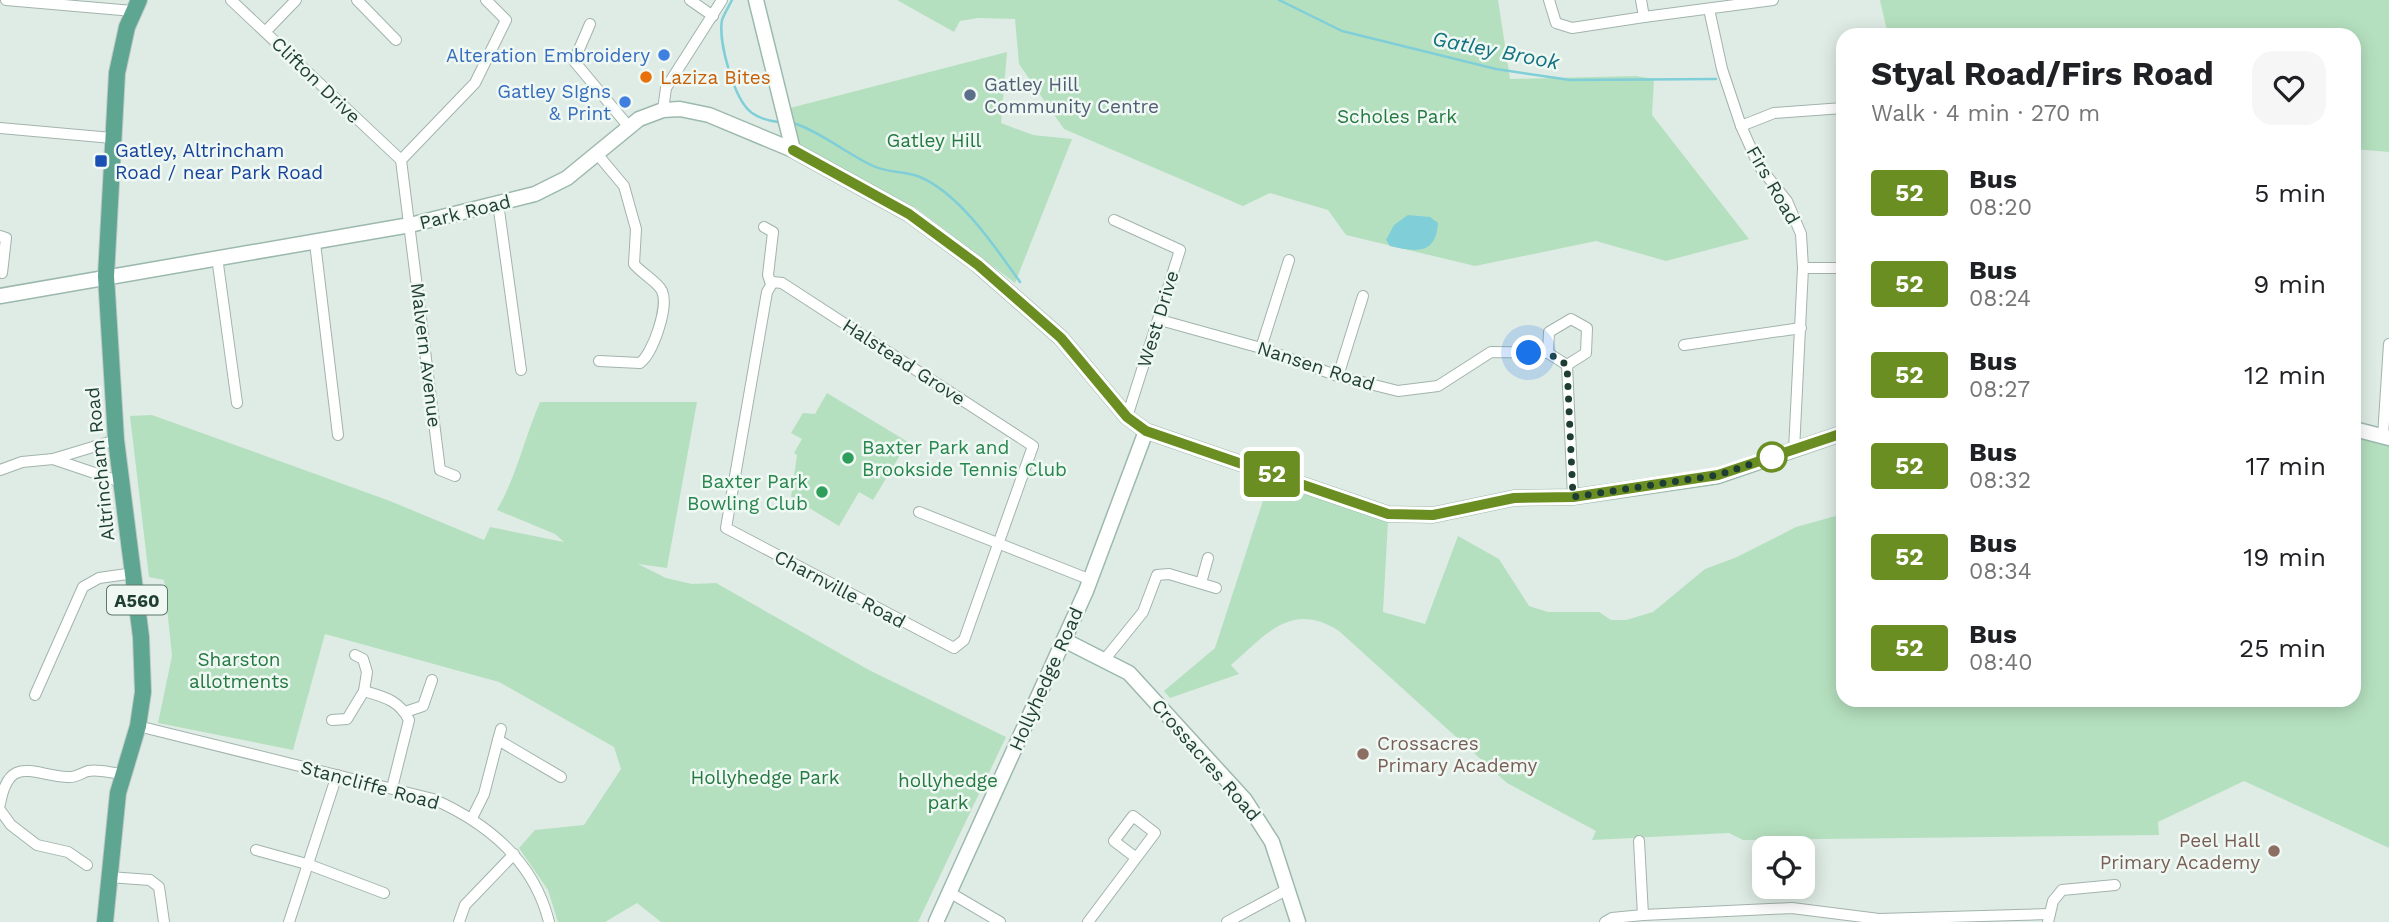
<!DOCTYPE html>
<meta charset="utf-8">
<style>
:root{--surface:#fff;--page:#f6f6f6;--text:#202124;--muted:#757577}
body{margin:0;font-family:"Work Sans",sans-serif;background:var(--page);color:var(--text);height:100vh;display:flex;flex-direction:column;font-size:26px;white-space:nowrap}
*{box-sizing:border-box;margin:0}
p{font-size:23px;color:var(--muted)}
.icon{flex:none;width:38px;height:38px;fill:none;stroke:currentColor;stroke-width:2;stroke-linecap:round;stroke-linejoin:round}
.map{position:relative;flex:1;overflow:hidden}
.sheet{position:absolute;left:1836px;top:28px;width:525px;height:679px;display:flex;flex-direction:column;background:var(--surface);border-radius:21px;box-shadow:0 4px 18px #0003}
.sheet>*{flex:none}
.badge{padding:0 14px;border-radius:5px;font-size:24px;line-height:46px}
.controls{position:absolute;left:1752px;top:836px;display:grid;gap:14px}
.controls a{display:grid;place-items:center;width:63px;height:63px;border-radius:14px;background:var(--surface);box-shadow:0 4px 18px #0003;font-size:35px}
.you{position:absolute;width:35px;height:35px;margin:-18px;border:5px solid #fff;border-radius:50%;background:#1a73e8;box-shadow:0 0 0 10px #1a73e833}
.map>.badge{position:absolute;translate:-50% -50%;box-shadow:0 0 0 4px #fff}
.round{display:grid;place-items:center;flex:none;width:74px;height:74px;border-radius:21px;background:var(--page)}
.overview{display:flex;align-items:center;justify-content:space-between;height:119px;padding:0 35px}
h1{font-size:33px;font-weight:700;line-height:52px}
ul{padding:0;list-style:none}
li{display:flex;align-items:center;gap:21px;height:91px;padding:0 35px}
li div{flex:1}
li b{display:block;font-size:26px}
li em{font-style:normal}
li .badge{min-width:77px;font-weight:700;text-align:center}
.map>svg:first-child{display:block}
.green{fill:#b5e0bf}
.water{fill:#80ced8}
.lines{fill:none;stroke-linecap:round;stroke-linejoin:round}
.stream{stroke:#80ced8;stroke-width:2.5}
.street-casing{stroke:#a1b4ac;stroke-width:12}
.secondary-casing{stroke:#9cb9ad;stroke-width:17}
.primary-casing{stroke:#c0c9c6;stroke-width:18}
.street{stroke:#fff;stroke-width:10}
.secondary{stroke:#fff;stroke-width:14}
.primary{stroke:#5ea691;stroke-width:16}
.line-casing{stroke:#fff;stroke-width:16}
.line{stroke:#6b8e23;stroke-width:10}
.walk{stroke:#1e3e34;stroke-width:7;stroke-dasharray:0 12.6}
.shop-dot{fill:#3f7fe0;stroke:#eff8f3;stroke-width:2.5}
.food-dot{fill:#e8710a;stroke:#eff8f3;stroke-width:2.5}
.service-dot{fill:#5c6f8a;stroke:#eff8f3;stroke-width:2.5}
.transit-dot{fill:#1a4fb4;stroke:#eff8f3;stroke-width:2.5}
.stop-dot{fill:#fff;stroke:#6b8e23;stroke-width:3.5}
.leisure-dot{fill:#2e9e5b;stroke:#eff8f3;stroke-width:2.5}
.education-dot{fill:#8d6e63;stroke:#eff8f3;stroke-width:2.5}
.labels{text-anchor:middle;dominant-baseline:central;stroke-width:5;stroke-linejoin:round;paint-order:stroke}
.shield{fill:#eff8f3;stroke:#5d766d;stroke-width:2}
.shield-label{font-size:18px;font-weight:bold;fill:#1e3e34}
.shop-label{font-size:19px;fill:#366cbe;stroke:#eff8f3;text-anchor:end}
.food-label{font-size:19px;fill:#c56008;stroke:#eff8f3;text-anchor:start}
.street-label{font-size:19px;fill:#1e3e34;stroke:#eff8f3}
.service-label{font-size:19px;fill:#4e5e75;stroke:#eff8f3;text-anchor:start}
.park-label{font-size:19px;fill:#247941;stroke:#eff8f3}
.transit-label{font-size:19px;fill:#164399;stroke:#eff8f3;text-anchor:start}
.leisure-label{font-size:19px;fill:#27864d;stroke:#eff8f3;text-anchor:start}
.education-label{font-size:19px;fill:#785e54;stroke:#eff8f3;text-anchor:start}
.water-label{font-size:21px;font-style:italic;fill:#12727f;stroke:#eff8f3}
</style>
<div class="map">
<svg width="2389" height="922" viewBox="0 0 2389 922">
<rect width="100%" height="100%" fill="#dfece5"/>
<g class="green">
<polygon points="897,0 1498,0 1510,79 1636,76 1654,79 1652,115 1749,239 1666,261 1596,241 1475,266 1346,235 1328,210 1270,193 1243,206 1064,129 1019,64 1015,19 978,18 960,21 954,32"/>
<polygon points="1880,0 2389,0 2389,152 2354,149 2354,35 1888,35"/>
<polygon points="1007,52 1001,123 1033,135 1072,139 1015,283 916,208 800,147 790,108"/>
<polygon points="827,393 908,442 873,500 859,492 839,526 791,497 797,455 794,453 802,439 791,433 803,413 815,414"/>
<path d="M 540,402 L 697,402 L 667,568 L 638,564 L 666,578 L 692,584 L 716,583 L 869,670 L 1006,737 L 918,922 L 661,922 L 637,903 L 605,922 L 558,922 L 548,890 L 519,848 L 535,830 L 584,825 L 621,769 L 614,747 L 499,682 L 325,634 L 293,750 L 158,723 L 172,656 L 164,580 L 149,577 L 130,416 L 152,415 L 390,501 L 484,540 L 490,527 L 564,542 L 555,534 L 497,510 C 517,475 524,439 540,402 Z"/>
<path d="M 2354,435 L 2389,444 L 2389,848 L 2244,781 L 2158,822 L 2159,835 L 1743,840 L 1729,833 L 1592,840 L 1596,831 L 1507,783 L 1339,631 C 1291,600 1266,635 1231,665 L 1239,674 L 1170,698 L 1164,691 L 1215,648 L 1270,479 L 1333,499 L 1388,521 L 1383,612 L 1425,624 L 1458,536 L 1499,559 L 1529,606 L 1548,612 L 1599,612 L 1611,620 L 1626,620 L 1653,612 L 1705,569 L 1737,557 L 1796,527 L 1843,514 L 1843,700 L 2354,700 Z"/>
</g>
<path class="water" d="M 1408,215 L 1430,217 L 1438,223 C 1436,257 1413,251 1390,246 L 1386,240 L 1394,225 Z"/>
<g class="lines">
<g class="stream">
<path d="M 732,0 C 729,6 724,14 722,20 C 718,42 734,100 752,113 C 759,118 770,121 778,122"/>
<polyline points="1279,0 1342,31 1496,69 1570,80 1716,79"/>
<path d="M 793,123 C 815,129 847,153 869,164 C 887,174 903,170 920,177 C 960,194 996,248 1020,282"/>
</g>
<g class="street-casing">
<g id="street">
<polyline points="6,0 133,11"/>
<polyline points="231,0 401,160"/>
<polyline points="357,0 396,40"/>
<polyline points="690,0 713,16"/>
<polyline points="1549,0 1556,23 1572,28 1644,17 1641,0"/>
<polyline points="1709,9 1722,69 1741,126 1759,166 1787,201 1801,234 1803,268 1794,450"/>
<polyline points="1644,17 1773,0"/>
<polyline points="590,24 574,61 629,127"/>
<polyline points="266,31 296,0"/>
<polyline points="663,110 666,88 722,0"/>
<polyline points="1741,126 1774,113 1843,108"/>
<polyline points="0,128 112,138"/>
<path d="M 598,155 L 624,186 L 636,229 L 634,264 C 641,273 658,282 662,291 C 669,307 653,353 640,363 L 599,361"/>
<polyline points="498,203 521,370"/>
<polyline points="1114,220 1180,250 1127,417"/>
<polyline points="764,227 773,232 768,275 771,284"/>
<polyline points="0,236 6,238 2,273"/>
<polyline points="315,243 338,435"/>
<polyline points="217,257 237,403"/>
<polyline points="1803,268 1843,268"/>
<polygon points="773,282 782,283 1033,446 964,640 954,648 726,528 767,292"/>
<polygon points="1571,319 1587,328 1586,353 1567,365 1548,353 1549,332"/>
<polyline points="1160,320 1261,348 1338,376 1398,391 1438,386 1491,352 1548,353"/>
<polyline points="1684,345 1801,328"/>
<polyline points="1261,348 1289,260"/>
<polyline points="1567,365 1573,497"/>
<polyline points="1338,376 1363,296"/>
<polyline points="2383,436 2389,344"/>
<polyline points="53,459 121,482"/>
<polyline points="0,470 22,462 53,459 116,440"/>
<polyline points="455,476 440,470 401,160 475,83 506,20 486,0"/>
<polyline points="919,512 1091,580"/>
<polyline points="1201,583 1208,558"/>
<polyline points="355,655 363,659 367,672 364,691"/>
<polyline points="1105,659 1143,612 1157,575 1169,574 1216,588"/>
<polyline points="35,695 83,587 99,578 134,573"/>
<polyline points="405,712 423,706 432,680"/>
<path d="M 332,720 L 347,719 L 364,691 C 384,697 399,700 409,720 L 392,788"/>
<path d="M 138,726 L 433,799 C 487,823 534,861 549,922"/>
<polyline points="498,740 501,729"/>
<path d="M 0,804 C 9,754 33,775 67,777 C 76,778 81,773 88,771 C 99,769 111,773 122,774"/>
<polyline points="0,810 11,825 37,845 68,852 87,865"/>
<polyline points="472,818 484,794 498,740 561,777"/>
<polyline points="1639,841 1643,915"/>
<polyline points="256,850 310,865 384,893"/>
<polyline points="109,877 150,880 159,887 164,922"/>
<polyline points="949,892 1000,922"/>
<polyline points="289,922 337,775"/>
<polyline points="459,922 465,905 514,854"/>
<polyline points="1088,922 1155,833 1133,816 1114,841 1135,857"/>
<polyline points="1227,922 1288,889"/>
<polyline points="1605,922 1612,918 1643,915 1792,908 1879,919 2050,914"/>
<polyline points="2048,922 2053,901 2062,890 2115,885"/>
</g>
</g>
<g class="secondary-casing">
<g id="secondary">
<polyline points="756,0 793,150"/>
<polyline points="0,296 410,225 535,194 567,178 639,119 663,110 680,109 709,115 793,150 909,214 978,265 1061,338 1127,417 1146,431 1388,514 1433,515 1514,498 1573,497 1718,476 1843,433"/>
<polyline points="2354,429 2389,438"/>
<polyline points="1064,640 1129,673 1245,800 1272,842 1298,922"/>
<polyline points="936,922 1086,591 1146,431"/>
</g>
</g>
<g class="primary-casing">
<polyline id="primary" points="105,922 118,793 138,726 143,692 141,637 116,440 106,276 117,73 127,27 139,0"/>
</g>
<use href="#street" class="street"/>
<use href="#secondary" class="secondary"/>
<use href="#primary" class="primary"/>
</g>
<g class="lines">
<g class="line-casing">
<polyline id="line" points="793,150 909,214 978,265 1061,338 1127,417 1146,431 1388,514 1433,515 1514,498 1573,497 1718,475 1843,433"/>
</g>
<use href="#line" class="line"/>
<polyline class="walk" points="1529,353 1548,353 1567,365 1573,497 1718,475 1772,457"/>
</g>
<g class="shop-dot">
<circle cx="664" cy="55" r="7"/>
<circle cx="625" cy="102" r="7"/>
</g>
<circle class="food-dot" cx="646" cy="77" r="7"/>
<circle class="service-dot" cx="970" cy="95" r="7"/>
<rect class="transit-dot" x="94" y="154" width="14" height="14" rx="3.5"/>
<circle class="stop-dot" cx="1772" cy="457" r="14"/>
<g class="leisure-dot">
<circle cx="848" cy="458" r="7"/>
<circle cx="822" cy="492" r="7"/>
</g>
<g class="education-dot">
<circle cx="1363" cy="754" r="7"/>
<circle cx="2274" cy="851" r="7"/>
</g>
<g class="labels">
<rect class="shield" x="107" y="585.5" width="60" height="29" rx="5"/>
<g class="shield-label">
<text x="137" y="600">A560</text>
</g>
<g class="shop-label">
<text x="650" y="55">Alteration Embroidery</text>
<text x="611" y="91">Gatley SIgns<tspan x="611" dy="22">&amp; Print</tspan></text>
</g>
<g class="food-label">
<text x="660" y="77">Laziza Bites</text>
</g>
<g class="street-label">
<text transform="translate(316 80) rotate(44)">Clifton Drive</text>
<text transform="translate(1773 185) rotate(60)">Firs Road</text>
<text transform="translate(465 212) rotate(-14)">Park Road</text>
<text transform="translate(1158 319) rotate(-73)">West Drive</text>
<text transform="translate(426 355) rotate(83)">Malvern Avenue</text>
<text transform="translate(904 362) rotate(33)">Halstead Grove</text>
<text transform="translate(1316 366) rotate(18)">Nansen Road</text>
<text transform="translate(100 464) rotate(-96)">Altrincham Road</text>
<text transform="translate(840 589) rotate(28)">Charnville Road</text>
<text transform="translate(1046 679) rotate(-66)">Hollyhedge Road</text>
<text transform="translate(1206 760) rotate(49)">Crossacres Road</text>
<text transform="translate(370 785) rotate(15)">Stancliffe Road</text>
</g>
<g class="service-label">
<text x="984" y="84">Gatley Hill<tspan x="984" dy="22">Community Centre</tspan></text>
</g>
<g class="park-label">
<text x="1397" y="116">Scholes Park</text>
<text x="934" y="140">Gatley Hill</text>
<text x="239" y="659">Sharston<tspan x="239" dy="22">allotments</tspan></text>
<text x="765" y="777">Hollyhedge Park</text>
<text x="948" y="780">hollyhedge<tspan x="948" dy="22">park</tspan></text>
</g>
<g class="transit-label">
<text x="115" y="150">Gatley, Altrincham<tspan x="115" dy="22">Road / near Park Road</tspan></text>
</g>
<g class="leisure-label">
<text x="862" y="447">Baxter Park and<tspan x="862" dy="22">Brookside Tennis Club</tspan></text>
<text x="808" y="481" text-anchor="end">Baxter Park<tspan x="808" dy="22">Bowling Club</tspan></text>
</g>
<g class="education-label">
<text x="1377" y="743">Crossacres<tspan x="1377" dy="22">Primary Academy</tspan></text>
<text x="2260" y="840" text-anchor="end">Peel Hall<tspan x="2260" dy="22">Primary Academy</tspan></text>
</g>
<g class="water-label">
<text transform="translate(1496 50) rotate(11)">Gatley Brook</text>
</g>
</g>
</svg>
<div class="controls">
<a><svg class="icon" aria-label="locate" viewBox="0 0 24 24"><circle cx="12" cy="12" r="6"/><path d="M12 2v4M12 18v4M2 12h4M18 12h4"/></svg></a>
</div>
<div class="you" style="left:1529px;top:353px"></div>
<b class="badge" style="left:1272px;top:474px;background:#6b8e23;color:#fff">52</b>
<section class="sheet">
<div class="overview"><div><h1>Styal Road/Firs Road</h1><p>Walk · 4 min · 270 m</p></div><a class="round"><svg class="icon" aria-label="heart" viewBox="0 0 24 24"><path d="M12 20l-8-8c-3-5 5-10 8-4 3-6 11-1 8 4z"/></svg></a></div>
<ul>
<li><span class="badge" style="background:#6b8e23;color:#fff">52</span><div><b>Bus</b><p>08:20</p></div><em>5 min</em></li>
<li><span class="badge" style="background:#6b8e23;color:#fff">52</span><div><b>Bus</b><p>08:24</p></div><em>9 min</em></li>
<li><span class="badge" style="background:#6b8e23;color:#fff">52</span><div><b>Bus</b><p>08:27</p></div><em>12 min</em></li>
<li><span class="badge" style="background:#6b8e23;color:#fff">52</span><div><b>Bus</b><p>08:32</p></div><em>17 min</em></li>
<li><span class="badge" style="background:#6b8e23;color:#fff">52</span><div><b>Bus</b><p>08:34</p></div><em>19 min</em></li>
<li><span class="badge" style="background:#6b8e23;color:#fff">52</span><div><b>Bus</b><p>08:40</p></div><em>25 min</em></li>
</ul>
</section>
</div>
